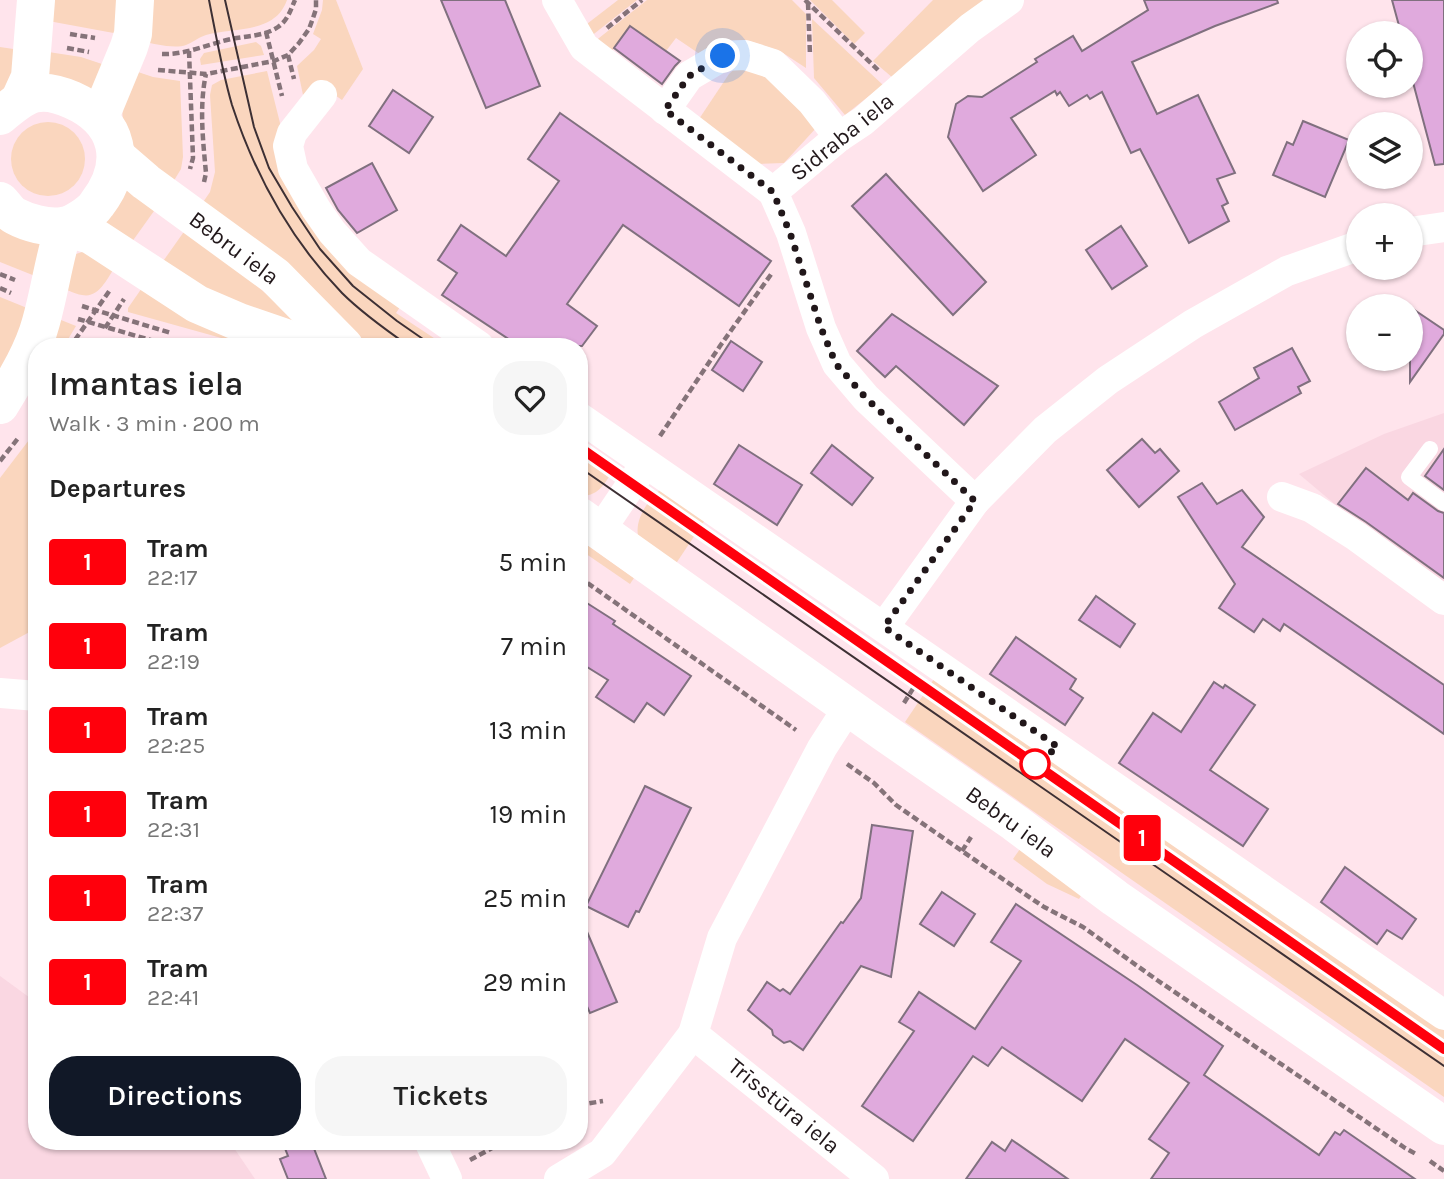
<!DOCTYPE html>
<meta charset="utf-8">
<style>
:root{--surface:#fff;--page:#f6f6f6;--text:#222;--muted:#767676;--accent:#111827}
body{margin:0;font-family:Karla,sans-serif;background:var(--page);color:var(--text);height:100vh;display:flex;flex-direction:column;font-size:26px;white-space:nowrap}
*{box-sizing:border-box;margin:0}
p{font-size:23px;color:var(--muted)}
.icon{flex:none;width:38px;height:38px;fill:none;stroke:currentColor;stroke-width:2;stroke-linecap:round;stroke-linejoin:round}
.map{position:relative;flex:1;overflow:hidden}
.panel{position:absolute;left:28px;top:338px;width:560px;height:812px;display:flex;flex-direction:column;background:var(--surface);border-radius:28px;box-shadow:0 2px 5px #0004}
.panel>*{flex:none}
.badge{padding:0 14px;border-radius:5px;font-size:24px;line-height:46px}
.fabs{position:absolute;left:1346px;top:21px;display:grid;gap:14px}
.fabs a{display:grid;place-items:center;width:77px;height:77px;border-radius:50%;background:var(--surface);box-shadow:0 2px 5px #0004;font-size:35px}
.you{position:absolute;width:35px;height:35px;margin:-18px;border:5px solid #fff;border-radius:50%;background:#1a73e8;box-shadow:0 0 0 10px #1a73e833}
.map>.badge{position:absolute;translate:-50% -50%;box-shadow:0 0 0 4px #fff}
h2{padding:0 21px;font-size:26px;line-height:63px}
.round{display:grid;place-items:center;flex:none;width:74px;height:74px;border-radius:28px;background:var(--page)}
.overview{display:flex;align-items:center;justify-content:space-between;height:119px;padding:0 21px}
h1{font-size:33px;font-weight:600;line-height:52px}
.action{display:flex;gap:14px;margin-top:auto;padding:14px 21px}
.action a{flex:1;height:80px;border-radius:28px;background:var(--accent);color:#fff;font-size:28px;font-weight:600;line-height:80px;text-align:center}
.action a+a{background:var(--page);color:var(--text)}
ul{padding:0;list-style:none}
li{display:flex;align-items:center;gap:21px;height:84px;padding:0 21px}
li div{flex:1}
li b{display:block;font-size:26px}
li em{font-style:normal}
li .badge{min-width:77px;font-weight:700;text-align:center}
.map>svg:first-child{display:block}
.built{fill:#fad7e2}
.green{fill:#fad6be}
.building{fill:#e0aadd;stroke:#80707f;stroke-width:2}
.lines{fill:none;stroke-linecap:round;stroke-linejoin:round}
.path{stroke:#857379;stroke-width:4.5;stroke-dasharray:7 3.5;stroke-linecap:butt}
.lane{stroke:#fff;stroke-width:16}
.street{stroke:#fff;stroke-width:30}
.secondary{stroke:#fff;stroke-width:38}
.tram{stroke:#3d3034;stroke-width:2}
.line-casing{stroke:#fff;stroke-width:16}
.line{stroke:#ff000c;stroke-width:10}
.walk{stroke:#21171a;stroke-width:7;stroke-dasharray:0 12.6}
.stop-dot{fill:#fff;stroke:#ff000c;stroke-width:3.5}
.labels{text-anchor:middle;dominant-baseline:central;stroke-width:6;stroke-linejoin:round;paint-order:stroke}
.street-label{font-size:23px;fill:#21171a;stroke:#fff}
</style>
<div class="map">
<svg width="1444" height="1179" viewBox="0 0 1444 1179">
<rect width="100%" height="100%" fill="#ffe4ec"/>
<g class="built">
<polygon points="1444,413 1444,587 1337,506 1299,474 1384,434"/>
<polygon points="0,976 37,1003 37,1141 225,1141 234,1148 255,1179 0,1179"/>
</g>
<g class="green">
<polygon points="46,0 123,0 119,34 43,20"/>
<path d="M 146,0 L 287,0 C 275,34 235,27 206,35 C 197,38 192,43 186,45 C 175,49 153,44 142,41 Z"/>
<polygon points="323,0 336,0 363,69 342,100 322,86 303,95 297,66 314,50 321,39 313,34 322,10"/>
<polygon points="618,0 637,0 590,37 583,27"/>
<polygon points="647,0 792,0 806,14 806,68 780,51 746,40 718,41 701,55 676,38 666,51 630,26 612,51 594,42"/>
<polygon points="810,0 832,0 865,33 854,44"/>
<polygon points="933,0 994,0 893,78 873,61"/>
<polygon points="812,19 883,85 845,115 814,78"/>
<polygon points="256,42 261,46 264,55 201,65 200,59 204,53"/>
<polygon points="0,47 20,50 16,71 0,95"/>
<polygon points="42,51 81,57 108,66 92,94 42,78"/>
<polygon points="742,62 762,66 817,127 784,163 758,164 697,122 729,74"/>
<polygon points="132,70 153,77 180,81 183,157 181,169 170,187 146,171 123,125 122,102"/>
<polygon points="267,71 281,127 278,144 402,304 396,313 446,346 365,346 199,208 210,192 215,172 210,95 212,85 221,80"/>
<circle cx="48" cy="159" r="37"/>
<polygon points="124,183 159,204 129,246 100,221"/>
<polygon points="0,223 44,238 40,278 0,262"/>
<polygon points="188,226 317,338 159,267"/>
<path d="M 85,251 L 116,265 C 108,277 99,299 82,295 C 74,294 66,289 59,286 L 76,254 Z"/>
<polygon points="144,285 281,346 250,346 128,312 128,308"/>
<polygon points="0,297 32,310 0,379"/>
<polygon points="51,316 76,326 64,346 42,346"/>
<path d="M 579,439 L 617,465 C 605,481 601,497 579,496 Z"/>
<polygon points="29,440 37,447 37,628 0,648 0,478"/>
<path d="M 660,490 L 707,517 L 675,565 L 638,535 C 635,519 648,500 660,490 Z"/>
<polygon points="579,539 634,578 630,584 579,549"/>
<polygon points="936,676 1444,1028 1444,1097 905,722"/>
<polygon points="1022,846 1085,889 1079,899 1047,884 1013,859"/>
</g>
<g class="building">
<polygon points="441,0 505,0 540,86 486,108"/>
<polygon points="1144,0 1277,0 1278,3 1215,26 1132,62 1157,114 1198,95 1235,173 1217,179 1228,203 1222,206 1229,221 1189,243 1140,149 1131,153 1102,92 1090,99 1087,95 1069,106 1060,92 1057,95 1055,91 1011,118 1036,155 983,191 948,137 956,104 968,96 982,97 1037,62 1035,59 1073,36 1082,51 1148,10"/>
<polygon points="1392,0 1444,0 1444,164 1435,165 1410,71 1410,33 1401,33"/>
<polygon points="630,26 680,61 675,66 662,84 614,48"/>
<polygon points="393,90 433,117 409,153 369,126"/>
<polygon points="560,113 771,261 739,306 623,225 567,304 597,326 582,346 519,346 442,295 457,273 438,260 461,225 506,256 559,181 528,159"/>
<polygon points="1303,121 1349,140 1325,197 1273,175 1287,142 1293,145"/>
<polygon points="372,163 397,210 357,233 338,210 326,188"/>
<polygon points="886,174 986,282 953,315 852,206"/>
<polygon points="1121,226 1147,266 1112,289 1086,250"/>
<polygon points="1410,307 1444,330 1444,334 1410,382"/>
<polygon points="892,314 998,386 964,425 896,366 885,377 857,351"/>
<polygon points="731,341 762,362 743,391 712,370"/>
<polygon points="1292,348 1310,381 1298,387 1301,393 1235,430 1219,402 1259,378 1254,368"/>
<polygon points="1142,439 1155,453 1160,449 1179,471 1139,507 1107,470"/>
<polygon points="739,445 802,485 777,525 714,484"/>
<polygon points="832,445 873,478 852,505 811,473"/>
<polygon points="1444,449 1444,490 1425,476"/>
<polygon points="1366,468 1408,500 1413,493 1438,511 1444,513 1444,578 1366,522 1338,504"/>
<polygon points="1202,483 1217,504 1242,490 1264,517 1242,547 1444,685 1444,734 1284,624 1280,631 1263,619 1254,632 1219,608 1235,584 1178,497"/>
<polygon points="1096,596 1135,624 1120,647 1079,620"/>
<polygon points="579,598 615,621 613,624 691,676 664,715 647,703 634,722 596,697 608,680 579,662"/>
<polygon points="1016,637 1076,679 1070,689 1083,698 1065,725 990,674"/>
<polygon points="1214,682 1223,688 1225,685 1255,705 1210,770 1268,809 1243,846 1119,763 1153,713 1181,732"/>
<polygon points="645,786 691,808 639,912 636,911 628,927 586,906"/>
<polygon points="872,825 913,831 891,977 861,966 803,1050 790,1041 784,1043 773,1035 772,1030 748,1010 767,982 780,991 783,989 790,994 841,922 843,923 861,898"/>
<polygon points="1345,867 1416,919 1402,939 1387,930 1377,944 1321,902"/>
<polygon points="942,892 975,914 954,946 920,924"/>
<polygon points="1016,904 1137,985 1223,1046 1204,1075 1319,1155 1335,1132 1340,1135 1344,1130 1415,1179 1151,1179 1169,1153 1149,1139 1189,1083 1125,1039 1082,1101 1002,1047 988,1066 973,1056 913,1141 862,1106 914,1031 899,1022 919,992 975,1029 1021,961 991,942"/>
<polygon points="579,913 617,1002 590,1013 579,989"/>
<polygon points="1012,1140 1068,1179 966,1179 992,1142 1005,1151"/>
<polygon points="282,1141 311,1141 326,1179 288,1179 280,1159 288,1156"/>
</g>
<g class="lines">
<g class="path">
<polyline points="805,0 878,70"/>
<polyline points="808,3 810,55"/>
<polyline points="607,28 642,0"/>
<polyline points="266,32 282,96"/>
<polyline points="70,34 95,38"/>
<polyline points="67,48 89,52"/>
<polyline points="189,51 193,158 190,169"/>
<path d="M 162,54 C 186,55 208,44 231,39 C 246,36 265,36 278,27 C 288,20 290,11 295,0"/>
<polyline points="288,55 294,79"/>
<polyline points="158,70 206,74 274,61 288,55 299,43 309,29 313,18 316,9 316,0"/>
<path d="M 204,182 L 206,173 C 203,141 199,106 206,74"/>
<polyline points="0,274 15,280"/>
<polyline points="0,288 11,293"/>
<polyline points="82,306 171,333"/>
<polyline points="78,319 171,346"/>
<polyline points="105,328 124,299"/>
<polyline points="75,340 110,290"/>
<polyline points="660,436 720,346 772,273"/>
<polyline points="0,461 19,437"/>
<polyline points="579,577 796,730"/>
<polyline points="904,703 914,687"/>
<polyline points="847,764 874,783 896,805 985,867 1044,907 1083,927 1157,980 1405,1148 1416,1154"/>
<polyline points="962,851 971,837"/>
<polyline points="579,1105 603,1101"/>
<polyline points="470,1160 505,1141"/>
<polyline points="1430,1161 1444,1171"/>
</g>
<polyline class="lane" points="1430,449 1409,477 1444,503"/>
<g class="street">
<polyline points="557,0 584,47 773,192"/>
<polyline points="322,95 292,133 288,146 293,169 316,209 332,232 359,262 479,346"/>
<polyline points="665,110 689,76 723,56 745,55 773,64 812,102 839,137"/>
<polyline points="1410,232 1444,227"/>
<polyline points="579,417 1444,1015"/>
<polyline points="1282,497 1312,508 1356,536 1444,600"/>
<polyline points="975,501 866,398 837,364 821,328 791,233 773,192 839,137 863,121 970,28 1009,0"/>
<polyline points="600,531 645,464"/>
<polyline points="884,627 975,501 1045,430 1108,380 1193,324 1287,271 1358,246"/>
<polyline points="0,693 37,696"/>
<polyline points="693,1034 874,1179"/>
<polyline points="429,1141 447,1179"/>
<polyline points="559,1179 602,1153 693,1034 722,938 822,748 849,706"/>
</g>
<g class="secondary">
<polyline points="20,99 30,77 36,0"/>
<path d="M 0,116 C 26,94 38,85 72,100 C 120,121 128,164 97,204 C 91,213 73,225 62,226 C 47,228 28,223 15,216 C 9,213 5,206 0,201"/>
<polyline points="100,117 129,47 133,34 135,0"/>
<polyline points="117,157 146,182 275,276 344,346"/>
<polyline points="64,227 91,235 197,304 239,322 309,346"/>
<path d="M 0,405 C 16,379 33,352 41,322 C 50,290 54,258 64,227"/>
<polyline points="579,516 885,733 1015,823 1115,898 1444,1126"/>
</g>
<g class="tram">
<path d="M 209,0 C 216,35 222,71 232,105 C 255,175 291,240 342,293 C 362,313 386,330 409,346"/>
<polyline points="225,0 254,127 269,168 292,207 320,249 353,286 397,321 433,346"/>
<polyline points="579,447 1444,1049"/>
<polyline points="579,467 1444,1066"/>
</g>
</g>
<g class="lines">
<g class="line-casing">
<polyline id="line" points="579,447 1444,1049"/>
</g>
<use href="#line" class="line"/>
<polyline class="walk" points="723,56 689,76 665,110 773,192 790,233 821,328 836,364 866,398 975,501 884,627 1058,747 1035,764"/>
</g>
<circle class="stop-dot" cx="1035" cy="764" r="14"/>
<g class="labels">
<g class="street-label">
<text transform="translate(842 137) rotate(-39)">Sidraba iela</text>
<text transform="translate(234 248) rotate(37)">Bebru iela</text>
<text transform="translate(1011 822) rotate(36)">Bebru iela</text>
<text transform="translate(784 1106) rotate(39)">Trīsstūra iela</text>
</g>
</g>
</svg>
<div class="fabs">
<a><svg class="icon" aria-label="locate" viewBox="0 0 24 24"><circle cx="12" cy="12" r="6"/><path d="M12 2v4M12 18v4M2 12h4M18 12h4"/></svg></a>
<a><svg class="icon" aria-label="layers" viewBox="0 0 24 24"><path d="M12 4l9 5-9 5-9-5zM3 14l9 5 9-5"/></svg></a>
<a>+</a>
<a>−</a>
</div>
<div class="you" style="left:723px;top:56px"></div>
<b class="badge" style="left:1142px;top:838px;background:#ff000c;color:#fff">1</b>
<section class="panel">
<div class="overview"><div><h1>Imantas iela</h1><p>Walk · 3 min · 200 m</p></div><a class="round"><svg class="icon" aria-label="heart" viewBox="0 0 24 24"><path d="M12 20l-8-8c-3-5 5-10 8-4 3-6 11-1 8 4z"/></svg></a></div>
<h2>Departures</h2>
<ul>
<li><span class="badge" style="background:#ff000c;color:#fff">1</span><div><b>Tram</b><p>22:17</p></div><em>5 min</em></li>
<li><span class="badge" style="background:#ff000c;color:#fff">1</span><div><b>Tram</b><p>22:19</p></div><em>7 min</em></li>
<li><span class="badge" style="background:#ff000c;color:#fff">1</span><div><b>Tram</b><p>22:25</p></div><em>13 min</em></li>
<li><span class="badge" style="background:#ff000c;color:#fff">1</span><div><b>Tram</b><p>22:31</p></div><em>19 min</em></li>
<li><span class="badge" style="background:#ff000c;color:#fff">1</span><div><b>Tram</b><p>22:37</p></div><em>25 min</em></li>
<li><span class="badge" style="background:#ff000c;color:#fff">1</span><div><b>Tram</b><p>22:41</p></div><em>29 min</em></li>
</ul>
<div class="action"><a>Directions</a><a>Tickets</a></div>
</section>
</div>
